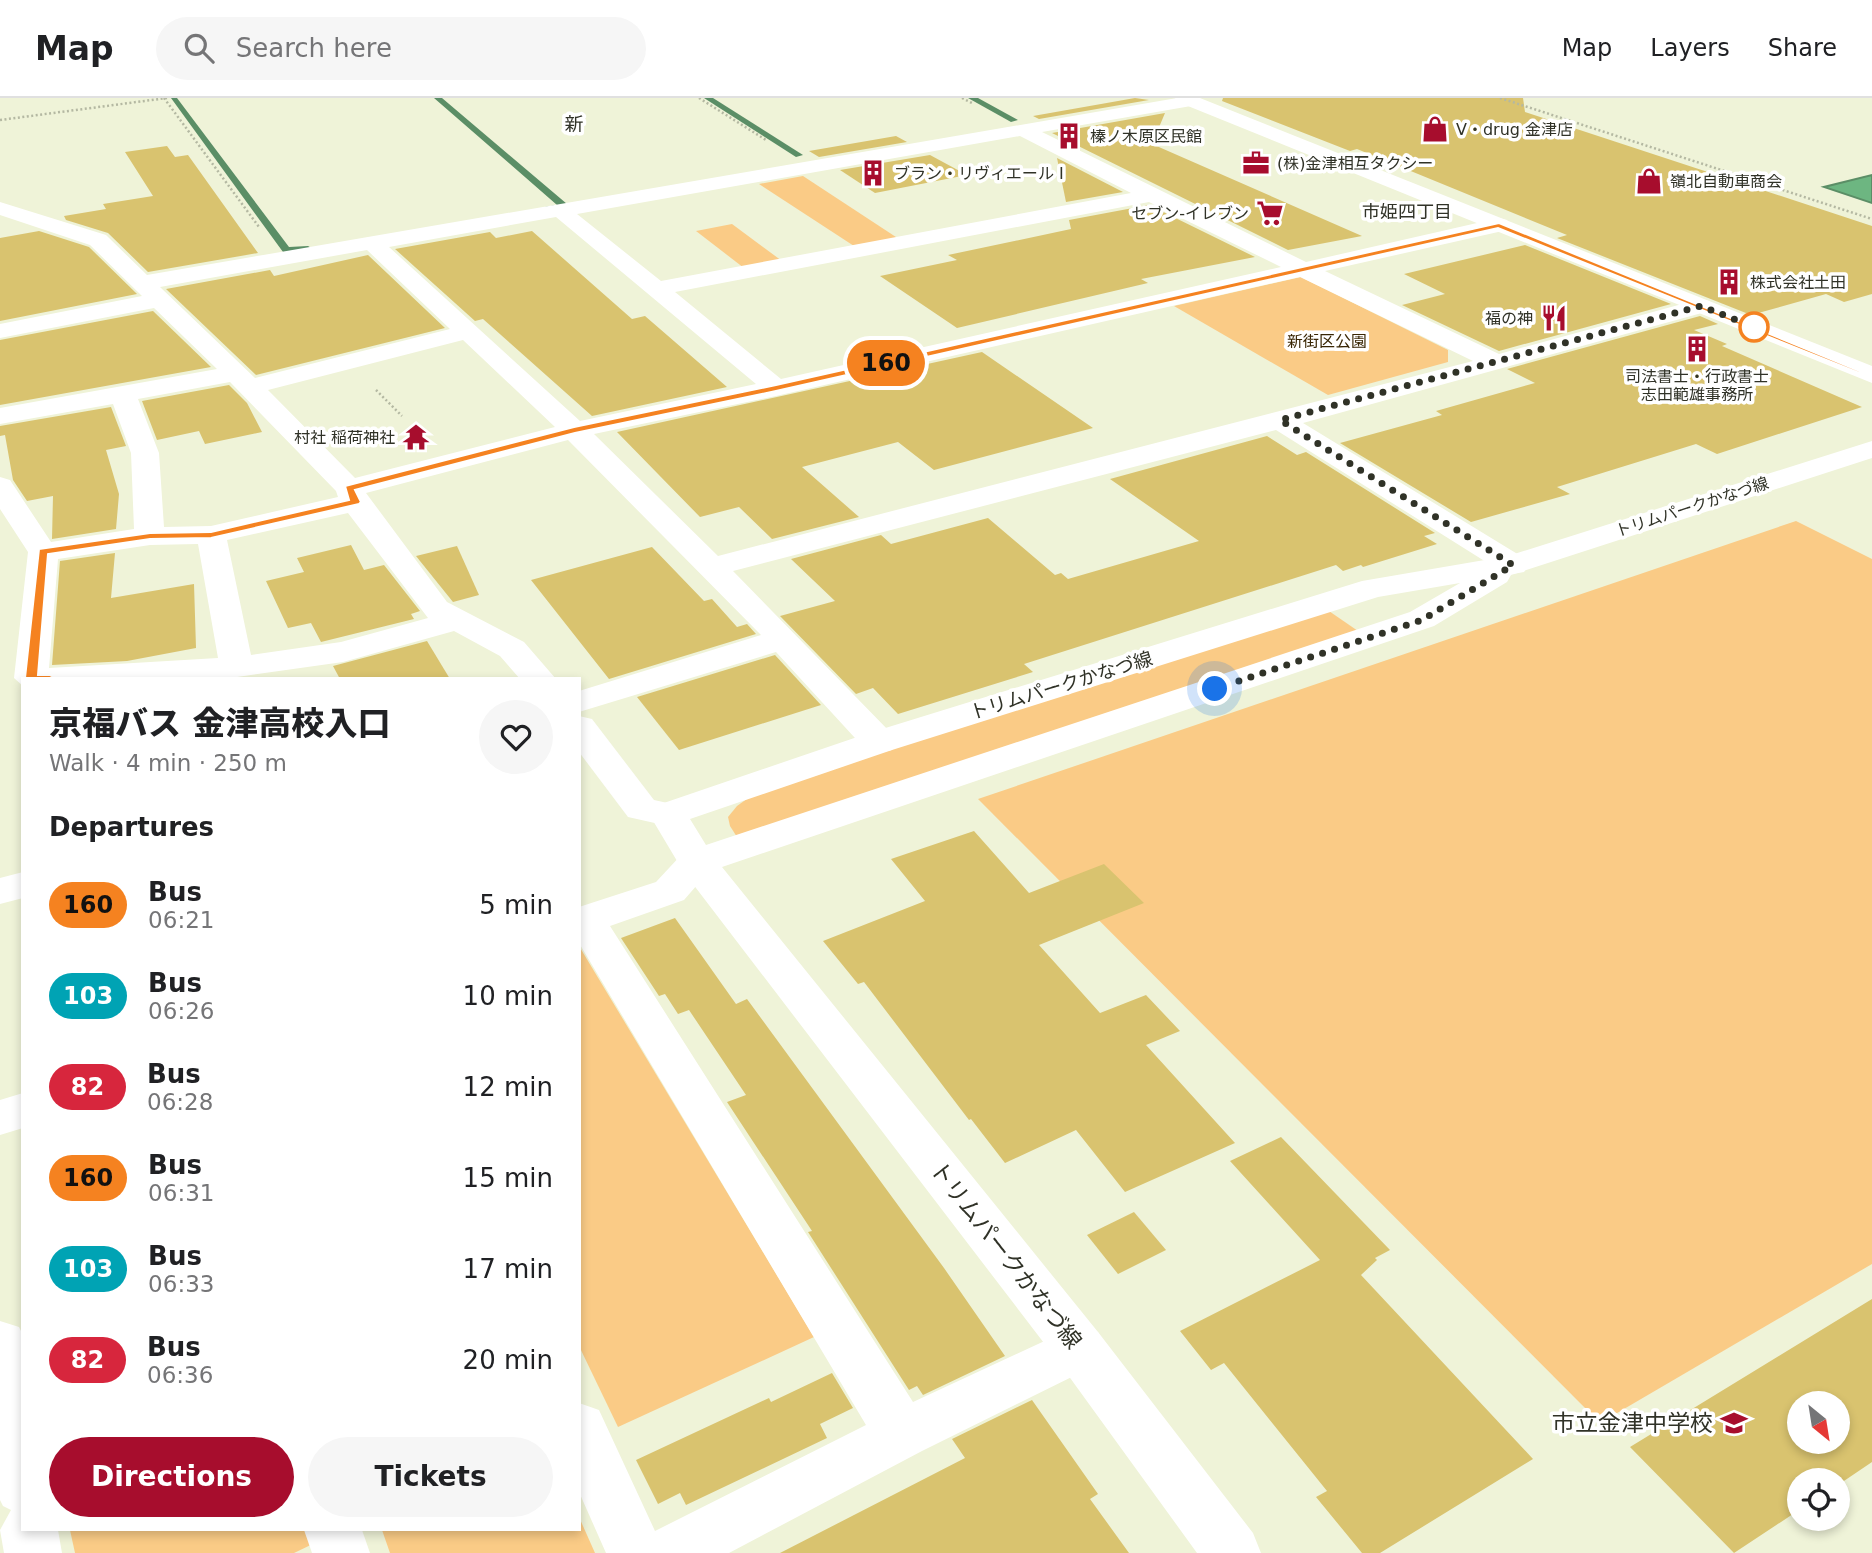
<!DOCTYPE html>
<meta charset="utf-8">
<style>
:root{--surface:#fff;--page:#f6f6f6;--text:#202124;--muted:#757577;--line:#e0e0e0;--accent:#a70d2d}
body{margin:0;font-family:"DejaVu Sans","Noto Sans JP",sans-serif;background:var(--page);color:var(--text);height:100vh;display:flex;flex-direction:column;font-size:26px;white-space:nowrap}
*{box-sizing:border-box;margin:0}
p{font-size:23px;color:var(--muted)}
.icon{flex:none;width:38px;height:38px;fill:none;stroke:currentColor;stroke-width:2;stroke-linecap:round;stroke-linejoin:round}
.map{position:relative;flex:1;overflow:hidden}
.side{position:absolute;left:21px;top:579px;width:560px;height:854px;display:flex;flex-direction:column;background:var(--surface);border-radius:0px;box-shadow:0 4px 10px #0003}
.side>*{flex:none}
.badge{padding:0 14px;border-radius:23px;font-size:24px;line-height:46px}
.needle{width:46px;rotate:150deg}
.fabs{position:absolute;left:1787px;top:1293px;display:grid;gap:14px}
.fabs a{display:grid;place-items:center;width:63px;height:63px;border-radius:50%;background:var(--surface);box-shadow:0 4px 10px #0003;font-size:35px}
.you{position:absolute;width:35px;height:35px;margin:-18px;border:5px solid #fff;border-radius:50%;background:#1a73e8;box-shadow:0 0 0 10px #1a73e833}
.map>.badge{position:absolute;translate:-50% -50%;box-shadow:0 0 0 4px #fff}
h2{padding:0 28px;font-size:26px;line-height:63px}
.round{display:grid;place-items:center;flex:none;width:74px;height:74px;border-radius:37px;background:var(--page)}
.overview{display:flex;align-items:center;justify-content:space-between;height:119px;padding:0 28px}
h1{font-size:33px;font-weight:800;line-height:52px}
.cta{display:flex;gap:14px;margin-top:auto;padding:14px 28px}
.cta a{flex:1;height:80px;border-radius:42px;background:var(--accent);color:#fff;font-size:28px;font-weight:800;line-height:80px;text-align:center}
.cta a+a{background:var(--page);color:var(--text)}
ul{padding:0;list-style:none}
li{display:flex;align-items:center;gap:21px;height:91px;padding:0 28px}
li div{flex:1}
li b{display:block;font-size:26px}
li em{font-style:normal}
li .badge{min-width:77px;font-weight:700;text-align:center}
header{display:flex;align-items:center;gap:42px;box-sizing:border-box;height:98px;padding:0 35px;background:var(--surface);border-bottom:2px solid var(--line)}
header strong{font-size:33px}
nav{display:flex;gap:38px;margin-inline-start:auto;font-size:24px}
.search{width:490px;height:63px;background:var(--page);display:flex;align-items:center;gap:18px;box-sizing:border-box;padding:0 24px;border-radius:38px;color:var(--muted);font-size:26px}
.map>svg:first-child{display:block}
.green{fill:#facb86}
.water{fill:#6db681;stroke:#5b8e66;stroke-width:2}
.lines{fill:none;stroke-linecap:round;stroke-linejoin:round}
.stream{fill:#5b8e66;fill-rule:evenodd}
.building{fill:#d9c36f;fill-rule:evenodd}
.path{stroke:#b4b8a2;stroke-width:2.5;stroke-dasharray:2 2.5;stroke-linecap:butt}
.minor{fill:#fff;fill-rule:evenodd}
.major{fill:#fff;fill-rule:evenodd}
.line{fill:#f58220;stroke:#fff;stroke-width:2}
.walk{stroke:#303227;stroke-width:7;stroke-dasharray:0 12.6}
.stop-dot{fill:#fff;stroke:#f58220;stroke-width:3.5}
.labels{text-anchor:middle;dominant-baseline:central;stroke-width:7;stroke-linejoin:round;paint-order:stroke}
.far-poi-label{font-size:16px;fill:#303227;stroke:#fff;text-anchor:start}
.far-park-label{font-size:16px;fill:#392604;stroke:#fff}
.far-street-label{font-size:16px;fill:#303227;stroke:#fff}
.far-neighbourhood-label{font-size:18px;fill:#303227;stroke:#fff}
.far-quarter-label{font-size:19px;fill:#303227;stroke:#fff}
.street-label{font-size:19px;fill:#303227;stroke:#fff}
.near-street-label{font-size:23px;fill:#303227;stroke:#fff}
.near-poi-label{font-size:23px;fill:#303227;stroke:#fff;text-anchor:end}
</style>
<header>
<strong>Map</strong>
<div class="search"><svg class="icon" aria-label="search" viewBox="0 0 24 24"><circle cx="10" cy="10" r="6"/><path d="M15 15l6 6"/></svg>Search here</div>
<nav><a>Map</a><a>Layers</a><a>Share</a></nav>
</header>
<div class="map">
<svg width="1872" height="1455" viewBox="0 0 1872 1455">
<rect width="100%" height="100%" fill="#eff3d8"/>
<g class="green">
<polygon points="803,78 899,141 854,148 759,86"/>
<polygon points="732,126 782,163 744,170 696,133"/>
<polygon points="1301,179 1448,252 1448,264 1328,297 1174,208"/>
<polygon points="1796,423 1872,461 1872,1166 1600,1325 978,701"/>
<polygon points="1326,511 1358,533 737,739 730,728 728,719 737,708 758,693"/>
<polygon points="579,848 814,1239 618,1329 579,1248"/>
<polygon points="579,1419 595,1455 390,1455 382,1432 579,1432"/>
<polygon points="70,1432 313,1432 317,1444 294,1455 75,1455"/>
</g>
<polygon class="water" points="1872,77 1872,105 1824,89"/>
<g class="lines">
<g class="stream">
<polygon points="171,0 177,0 289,149 308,148 313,151 311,153 283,154"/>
<polygon points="434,0 442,0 567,106 567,110 545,113 545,109 557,107"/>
<polygon points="704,0 713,0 803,57 796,59"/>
<polygon points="968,0 978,0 1018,22 1011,24"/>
</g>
</g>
<g class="building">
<polygon points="1135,0 1149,2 1039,21 1033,18"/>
<polygon points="1223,0 1523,0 1525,14 1872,128 1872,196 1844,204 1826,196 1751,217 1557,140 1567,137 1357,51 1350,53 1222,3"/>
<polygon points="1165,15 1152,46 1362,138 1288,152 1052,35"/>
<polygon points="896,38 907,44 819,59 809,53"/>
<polygon points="167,48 175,59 188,57 258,155 148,174 108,135 66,122 64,118 106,111 103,106 153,98 125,54"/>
<polygon points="930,57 967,77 875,95 840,72"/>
<polygon points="1057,60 1123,94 1066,104"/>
<polygon points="1149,107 1255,159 1141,181 1148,185 957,230 880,178 957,162 948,157 1071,131 1069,122"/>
<polygon points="39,133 89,149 137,196 0,223 0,140"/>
<polygon points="532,133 632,221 645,218 727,289 592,318 483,221 475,223 395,151 490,134 496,140"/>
<polygon points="1525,147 1671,206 1499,253 1402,207 1445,196 1404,176"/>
<polygon points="368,157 445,230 256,277 166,191 270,172 274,178"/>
<polygon points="153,213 211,269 0,307 0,242"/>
<polygon points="1700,218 1718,226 1694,232 1727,246 1722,248 1862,309 1717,356 1696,346 1557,389 1570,396 1471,424 1340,345 1442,317 1436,313 1535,285 1507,271"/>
<polygon points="982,254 1093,330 934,372 898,344 802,369 859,419 772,441 739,409 700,419 617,334"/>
<polygon points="229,287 247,305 262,334 205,346 199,333 157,342 142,303"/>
<polygon points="111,309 126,348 106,352 119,396 116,431 52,441 53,398 27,403 13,382 5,337 0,338 0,328"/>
<polygon points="1267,338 1297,357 1306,354 1435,435 1424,438 1437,446 1363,469 1361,467 1343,473 1336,467 1024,566 1033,574 898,616 873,590 856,596 780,518 835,503 791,461 881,437 891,446 988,420 1055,477 1061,475 1068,481 1199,443 1110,381"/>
<polygon points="351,447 364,472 384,467 420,513 411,516 414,521 321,544 311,525 288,530 266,483 304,474 297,460"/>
<polygon points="457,448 479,497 453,504 416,458"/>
<polygon points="652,449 704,503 712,501 737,529 747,526 756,536 609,581 531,482"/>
<polygon points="115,455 111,500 194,486 196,550 127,563 52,567 60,463"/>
<polygon points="427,543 450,581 340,581 333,568"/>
<polygon points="775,557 821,607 679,652 637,599"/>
<polygon points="974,733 1029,795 1104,766 1144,805 1039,847 1100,915 1146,897 1180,933 1146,947 1235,1045 1125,1094 1076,1032 1005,1065 971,1021 969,1022 864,884 858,886 823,843 925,803 891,761"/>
<polygon points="675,820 736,906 747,901 944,1170 1005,1258 1003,1259 923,1297 917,1288 909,1292 808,1134 812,1133 727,1004 746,997 689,912 678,916 665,896 659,898 621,840"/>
<polygon points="1281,1039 1390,1152 1375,1160 1377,1162 1361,1177 1533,1361 1380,1455 1362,1455 1316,1399 1327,1393 1224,1265 1211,1272 1180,1233 1320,1162 1230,1063"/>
<polygon points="1134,1114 1166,1152 1118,1176 1087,1137"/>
<path d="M 1872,1201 L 1872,1364 L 1838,1387 L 1838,1382 L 1799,1382 L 1799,1412 L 1734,1455 L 1630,1349 ZM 1799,1306 L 1838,1306 L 1838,1344 L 1799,1344 Z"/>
<polygon points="832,1275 853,1310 820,1326 827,1340 686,1407 680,1395 658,1406 636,1362 769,1300 771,1304"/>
<polygon points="1032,1302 1098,1396 1090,1401 1129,1455 780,1455 965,1360 952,1341"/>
</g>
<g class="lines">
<g class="path">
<polyline points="164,0 259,129"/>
<polyline points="699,0 766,42"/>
<polyline points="962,0 974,6"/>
<polyline points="1500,0 1872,121"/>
<polyline points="0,22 167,0"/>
<polyline points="376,292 402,318"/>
</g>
<g class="minor">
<path d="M 1177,0 L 1198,0 L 1200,3 L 1191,8 L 1042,34 L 1306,164 L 1499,120 L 1507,122 L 1510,127 L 1507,132 L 1325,173 L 1499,256 L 1693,203 L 1701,201 L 1709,203 L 1713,208 L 1709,213 L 1303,325 L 1524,460 L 1529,467 L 1524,474 L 1513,476 L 1502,474 L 1276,332 L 733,473 L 892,636 L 897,644 L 892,652 L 879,655 L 866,652 L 776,554 L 579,614 L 579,593 L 761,537 L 568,342 L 366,395 L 447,504 L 524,544 L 556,581 L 520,581 L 500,558 L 454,533 L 343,564 L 237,579 L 23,581 L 23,588 L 14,580 L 28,454 L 0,411 L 0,379 L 10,382 L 51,444 L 134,431 L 131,355 L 113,306 L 0,326 L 0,310 L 217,271 L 154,210 L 0,240 L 0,226 L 142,198 L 90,147 L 0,117 L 0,104 L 106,137 L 147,177 ZM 1020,38 L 1131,95 L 661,183 L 577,116 ZM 1149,104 L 1281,169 L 781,281 L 675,194 ZM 556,119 L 756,286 L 580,323 L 389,149 ZM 367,152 L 450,231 L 255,280 L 160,189 ZM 1300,179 L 1473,263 L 718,458 L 594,336 L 776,298 ZM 463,242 L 555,329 L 355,380 L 268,292 ZM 230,284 L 336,393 L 338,399 L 211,428 L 164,429 L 159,355 L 138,301 ZM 348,415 L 428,520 L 341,544 L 251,557 L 227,442 ZM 198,446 L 218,560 L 49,570 L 58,461 L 150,447 Z"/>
<polygon points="579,618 592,621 654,702 681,708 687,716 681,724 668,728 628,719 579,654"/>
<polygon points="697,752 711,755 717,764 684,802 610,828 913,1304 1079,1227 1098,1234 1106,1250 1098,1266 922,1353 729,1455 606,1455 579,1394 579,1305 599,1312 655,1433 866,1327 579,845 579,809 656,784 683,755"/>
<polygon points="23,774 23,800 0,806 0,780"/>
<polygon points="23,995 23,1030 0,1037 0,1002"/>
<polygon points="0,1223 19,1229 23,1237 23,1432 58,1432 62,1455 4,1455 0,1432 11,1412 3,1408 0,1402"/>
<polygon points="304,1432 362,1432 370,1455 312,1455"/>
</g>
<g class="major">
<polygon points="1175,0 1200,0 1872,268 1872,285 1178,4"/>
<path d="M 1872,343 L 1872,360 L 1511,477 L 1507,484 L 1434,528 L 722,769 L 1098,1234 L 1253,1435 L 1261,1455 L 1197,1455 L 1060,1266 L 683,773 L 649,716 L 655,708 L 866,636 L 1362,483 L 1508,458 ZM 1460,485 L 1410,514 L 706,747 L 690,721 L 892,652 L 1378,499 Z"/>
</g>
</g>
<path class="line" d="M 1499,125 L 1872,278 L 1869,279 L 1498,130 L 776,293 L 575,335 L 355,392 L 361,404 L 359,406 L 211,440 L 150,441 L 48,456 L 38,577 L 50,577 L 56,580 C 49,586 32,586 25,580 L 39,451 L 150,435 L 211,434 L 349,402 L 345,388 L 574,329 L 776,287 Z"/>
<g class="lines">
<polyline class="walk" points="1215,591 1422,522 1513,467 1280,322 1701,208 1754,229"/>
</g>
<defs>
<g id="shop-bare" transform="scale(2.1)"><path d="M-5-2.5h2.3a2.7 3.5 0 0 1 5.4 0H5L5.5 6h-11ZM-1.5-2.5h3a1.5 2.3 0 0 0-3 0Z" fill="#a70d2d" stroke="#fff" stroke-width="2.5" paint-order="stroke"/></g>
<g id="building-bare" transform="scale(2.1)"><path d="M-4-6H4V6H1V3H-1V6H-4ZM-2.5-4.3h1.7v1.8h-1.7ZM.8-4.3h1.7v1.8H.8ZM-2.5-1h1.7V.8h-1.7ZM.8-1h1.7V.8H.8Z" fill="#a70d2d" stroke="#fff" stroke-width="2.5" paint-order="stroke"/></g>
<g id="office-bare" transform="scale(2.1)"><path d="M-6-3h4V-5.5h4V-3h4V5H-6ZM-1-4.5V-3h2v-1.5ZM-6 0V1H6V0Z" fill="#a70d2d" stroke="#fff" stroke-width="2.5" paint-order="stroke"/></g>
<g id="supermarket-bare" transform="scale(2.1)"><path d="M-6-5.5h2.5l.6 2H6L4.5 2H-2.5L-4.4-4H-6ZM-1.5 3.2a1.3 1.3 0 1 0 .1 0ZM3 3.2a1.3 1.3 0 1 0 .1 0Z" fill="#a70d2d" stroke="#fff" stroke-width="2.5" paint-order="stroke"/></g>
<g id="restaurant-bare" transform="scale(2.1)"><path d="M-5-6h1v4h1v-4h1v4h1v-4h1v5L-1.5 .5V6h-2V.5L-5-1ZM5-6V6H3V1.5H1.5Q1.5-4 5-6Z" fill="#a70d2d" stroke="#fff" stroke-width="2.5" paint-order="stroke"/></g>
<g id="temple-bare" transform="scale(2.1)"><path d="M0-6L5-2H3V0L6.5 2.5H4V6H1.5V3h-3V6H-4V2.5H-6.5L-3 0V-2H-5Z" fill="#a70d2d" stroke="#fff" stroke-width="2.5" paint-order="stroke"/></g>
<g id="school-bare" transform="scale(2.1)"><path d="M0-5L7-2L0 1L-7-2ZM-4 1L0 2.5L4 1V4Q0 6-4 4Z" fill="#a70d2d" stroke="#fff" stroke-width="2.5" paint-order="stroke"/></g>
</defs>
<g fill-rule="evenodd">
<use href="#shop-bare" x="1435" y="31"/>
<use href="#building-bare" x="1069" y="38"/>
<use href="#office-bare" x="1256" y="65"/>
<use href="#building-bare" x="873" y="75"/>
<use href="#shop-bare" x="1649" y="83"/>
<use href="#supermarket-bare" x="1270" y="115"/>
<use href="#building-bare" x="1729" y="184"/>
<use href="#restaurant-bare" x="1554" y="220"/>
<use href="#building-bare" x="1697" y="251"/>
<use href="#temple-bare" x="416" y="339"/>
<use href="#school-bare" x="1734" y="1325"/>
</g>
<circle class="stop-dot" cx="1754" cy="229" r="14"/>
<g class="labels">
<g class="far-poi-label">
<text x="1456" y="31">V・drug 金津店</text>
<text x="1090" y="38">榛ノ木原区民館</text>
<text x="1277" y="65">(株)金津相互タクシー</text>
<text x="894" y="75">ブラン・リヴィエール Ⅰ</text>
<text x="1670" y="83">嶺北自動車商会</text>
<text x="1249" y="115" text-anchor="end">セブン-イレブン</text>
<text x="1750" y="184">株式会社土田</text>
<text x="1533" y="220" text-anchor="end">福の神</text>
<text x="1697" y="278" text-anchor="middle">司法書士・行政書士<tspan x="1697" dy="18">志田範雄事務所</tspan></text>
<text x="395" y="339" text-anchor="end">村社 稲荷神社</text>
</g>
<g class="far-park-label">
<text x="1327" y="243">新街区公園</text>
</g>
<g class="far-street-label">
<text transform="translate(1692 409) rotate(-18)">トリムパークかなづ線</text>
</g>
<g class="far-neighbourhood-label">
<text x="1407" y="113">市姫四丁目</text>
</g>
<g class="far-quarter-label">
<text x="574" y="26">新</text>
</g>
<g class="street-label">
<text transform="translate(1061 587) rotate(-17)">トリムパークかなづ線</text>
</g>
<g class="near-street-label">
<text transform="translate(1006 1157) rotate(52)">トリムパークかなづ線</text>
</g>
<g class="near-poi-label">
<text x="1713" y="1325">市立金津中学校</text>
</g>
</g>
</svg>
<div class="fabs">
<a><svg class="needle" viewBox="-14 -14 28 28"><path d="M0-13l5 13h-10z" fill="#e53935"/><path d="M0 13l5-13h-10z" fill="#757577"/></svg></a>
<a><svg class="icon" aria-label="locate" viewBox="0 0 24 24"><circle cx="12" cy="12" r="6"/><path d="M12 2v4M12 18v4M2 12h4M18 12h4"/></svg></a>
</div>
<div class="you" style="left:1215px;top:591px"></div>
<b class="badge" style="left:886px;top:265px;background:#f58220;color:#111">160</b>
<section class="side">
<div class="overview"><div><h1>京福バス 金津高校入口</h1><p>Walk · 4 min · 250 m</p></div><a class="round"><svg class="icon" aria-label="heart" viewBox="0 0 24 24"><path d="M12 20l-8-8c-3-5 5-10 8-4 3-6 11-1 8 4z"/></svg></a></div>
<h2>Departures</h2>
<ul>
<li><span class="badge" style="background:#f58220;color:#111">160</span><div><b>Bus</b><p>06:21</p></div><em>5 min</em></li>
<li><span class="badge" style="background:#00a3b4;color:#fff">103</span><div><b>Bus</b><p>06:26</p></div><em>10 min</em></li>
<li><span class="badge" style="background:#d7263d;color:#fff">82</span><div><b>Bus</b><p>06:28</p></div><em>12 min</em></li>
<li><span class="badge" style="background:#f58220;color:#111">160</span><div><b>Bus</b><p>06:31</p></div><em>15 min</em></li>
<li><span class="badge" style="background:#00a3b4;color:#fff">103</span><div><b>Bus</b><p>06:33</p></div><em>17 min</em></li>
<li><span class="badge" style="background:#d7263d;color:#fff">82</span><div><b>Bus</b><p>06:36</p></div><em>20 min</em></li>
</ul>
<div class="cta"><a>Directions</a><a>Tickets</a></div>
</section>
</div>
